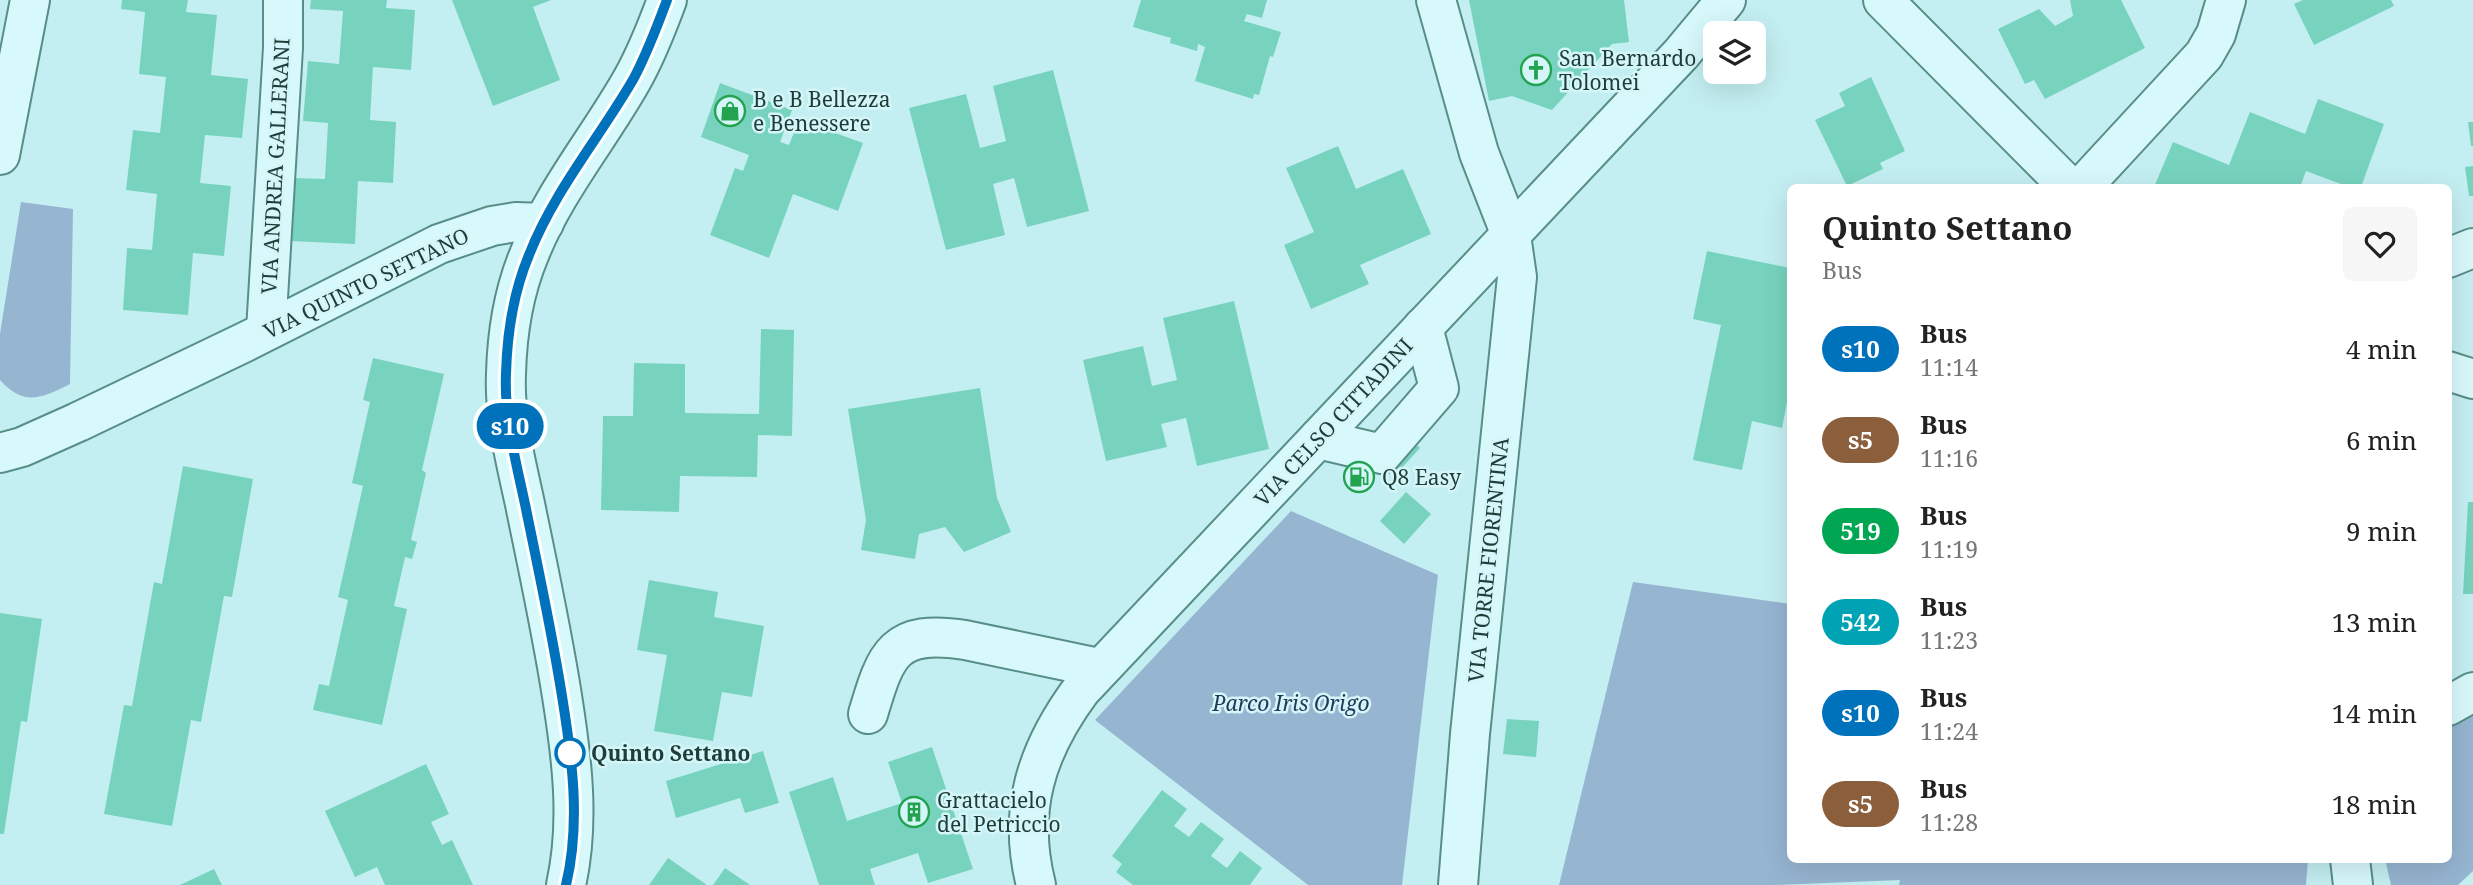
<!DOCTYPE html>
<html lang="it">
<style>
:root{--surface:#fff;--page:#f6f6f6;--text:#222;--muted:#767676}
body{margin:0;font-family:"Noto Serif",serif;background:var(--page);color:var(--text);height:100vh;display:flex;flex-direction:column;font-size:26px;white-space:nowrap}
*{box-sizing:border-box;margin:0}
p{font-size:23px;color:var(--muted)}
.icon{flex:none;width:38px;height:38px;fill:none;stroke:currentColor;stroke-width:2;stroke-linecap:round;stroke-linejoin:round}
.map{position:relative;flex:1;overflow:hidden}
.side{position:absolute;left:1787px;top:184px;width:665px;height:679px;display:flex;flex-direction:column;background:var(--surface);border-radius:10px;box-shadow:0 7px 28px #0002}
.side>*{flex:none}
.badge{padding:0 14px;border-radius:23px;font-size:24px;line-height:46px}
.buttons{position:absolute;left:1703px;top:21px;display:grid;gap:14px}
.buttons a{display:grid;place-items:center;width:63px;height:63px;border-radius:10px;background:var(--surface);box-shadow:0 7px 28px #0002;font-size:35px}
.map>.badge{position:absolute;translate:-50% -50%;box-shadow:0 0 0 4px #fff}
.round{display:grid;place-items:center;flex:none;width:74px;height:74px;border-radius:10px;background:var(--page)}
.headline{display:flex;align-items:center;justify-content:space-between;height:119px;padding:0 35px}
h1{font-size:33px;font-weight:700;line-height:52px}
ul{padding:0;list-style:none}
li{display:flex;align-items:center;gap:21px;height:91px;padding:0 35px}
li div{flex:1}
li b{display:block;font-size:26px}
li em{font-style:normal}
li .badge{min-width:77px;font-weight:700;text-align:center}
.map>svg:first-child{display:block}
.green{fill:#96b5d1}
.building{fill:#77d3be}
.lines{fill:none;stroke-linecap:round;stroke-linejoin:round}
.minor-casing{stroke:#588e88;stroke-width:42}
.minor{stroke:#d8f9fc;stroke-width:38}
.line-casing{stroke:#fff;stroke-width:16}
.line{stroke:#0072bc;stroke-width:10}
.stop-dot{fill:#fff;stroke:#0072bc;stroke-width:3.5}
.labels{text-anchor:middle;dominant-baseline:central;stroke-width:5;stroke-linejoin:round;paint-order:stroke}
.poi-label{font-size:21px;fill:#1e3d38;stroke:#d4f6f8;text-anchor:start}
.street-label{font-size:21px;fill:#1e3d38;stroke:#d4f6f8}
.park-label{font-size:21px;font-style:italic;fill:#22395b;stroke:#d4f6f8}
.stop-label{font-size:21px;font-weight:bold;fill:#1e3d38;stroke:#d4f6f8;text-anchor:start}
</style>
<div class="map">
<svg width="2473" height="885" viewBox="0 0 2473 885">
<rect width="100%" height="100%" fill="#c4eff2"/>
<g class="green">
<path d="M 21,202 L 73,209 L 70,384 C 42,398 24,407 0,380 L 0,334 Z"/>
<polygon points="1291,511 1438,575 1402,885 1308,885 1095,720"/>
<polygon points="1633,582 1790,604 1790,859 2308,859 2306,885 1899,885 1900,880 1775,885 1559,885"/>
<polygon points="2473,709 2473,871 2458,885 2391,885 2385,859 2448,859 2448,722"/>
</g>
<g class="building">
<polygon points="122,0 188,0 186,12 217,15 211,75 248,79 242,138 205,135 200,183 231,186 224,256 193,253 188,315 123,310 127,248 152,250 157,194 126,190 133,130 160,133 166,77 139,74 145,12 121,9"/>
<polygon points="311,0 387,0 386,8 415,10 411,70 373,67 370,120 396,122 393,183 358,181 355,244 291,241 294,178 325,179 328,123 303,121 308,61 339,64 343,11 310,9"/>
<polygon points="452,0 551,0 533,7 560,80 493,106"/>
<polygon points="1141,0 1267,0 1262,18 1247,14 1244,21 1281,32 1273,57 1270,56 1259,95 1254,94 1253,99 1195,81 1205,47 1198,44 1197,51 1170,43 1171,38 1133,27"/>
<polygon points="1469,0 1624,0 1629,42 1612,44 1552,110 1512,96 1489,101"/>
<polygon points="2070,0 2121,0 2145,48 2045,99 2034,80 2025,84 1998,29 2039,9 2055,26 2073,16"/>
<polygon points="2303,0 2391,0 2394,6 2314,45 2294,4"/>
<polygon points="1053,70 1089,211 1027,227 1014,178 993,184 1005,235 946,250 909,108 966,94 980,148 1006,141 993,86"/>
<polygon points="1871,77 1905,151 1880,163 1883,169 1847,186 1815,120 1845,106 1839,93"/>
<polygon points="720,83 792,110 780,142 789,145 799,120 863,143 838,211 793,194 769,258 710,235 735,168 743,171 749,155 701,137"/>
<polygon points="2318,99 2384,124 2361,187 2349,187 2306,171 2300,187 2154,187 2173,142 2229,165 2250,112 2305,134"/>
<polygon points="2468,122 2473,122 2473,146 2471,146"/>
<polygon points="1338,146 1356,189 1403,169 1431,234 1360,265 1369,284 1311,309 1284,245 1314,232 1286,168"/>
<polygon points="2473,166 2473,196 2469,196 2465,167"/>
<polygon points="1707,251 1790,268 1790,387 1782,428 1752,421 1742,470 1693,460 1721,325 1693,319"/>
<polygon points="1234,301 1269,449 1197,466 1186,418 1161,424 1167,447 1106,461 1083,360 1143,346 1152,386 1177,380 1163,318"/>
<polygon points="761,329 794,330 792,436 758,435 757,477 680,476 679,512 601,510 603,416 633,416 634,363 685,364 685,413 759,414"/>
<polygon points="373,358 444,374 422,470 426,473 411,540 417,542 412,559 405,557 394,606 407,609 382,725 313,710 319,684 329,686 348,600 338,597 363,486 352,483 370,402 363,400"/>
<polygon points="980,388 997,498 1011,532 964,552 945,527 919,534 915,559 861,550 866,520 848,409"/>
<polygon points="1396,426 1420,448 1397,473 1372,451"/>
<polygon points="183,466 253,479 232,597 224,596 201,722 191,720 172,826 104,814 124,705 132,706 154,582 162,584"/>
<polygon points="1406,492 1431,514 1404,544 1380,521"/>
<polygon points="2468,502 2473,502 2473,594 2463,594"/>
<polygon points="649,580 718,592 714,617 764,626 752,697 722,692 713,741 654,731 667,655 637,650"/>
<polygon points="0,613 42,619 27,722 21,721 4,834 0,834"/>
<polygon points="1507,719 1539,721 1536,757 1503,754"/>
<polygon points="932,747 973,869 928,883 918,853 870,869 875,885 819,885 789,792 833,777 847,821 902,803 888,762"/>
<polygon points="763,751 779,803 745,813 740,798 676,818 666,781"/>
<polygon points="426,764 449,814 431,822 442,845 452,840 473,885 385,885 377,867 355,877 325,811"/>
<polygon points="1162,790 1187,809 1174,826 1189,837 1201,822 1224,839 1211,856 1227,868 1240,851 1262,868 1250,885 1133,885 1116,872 1122,864 1112,856"/>
<polygon points="668,858 707,885 649,885"/>
<polygon points="725,868 750,885 713,885"/>
<polygon points="214,869 222,885 180,885"/>
</g>
<g class="lines">
<g class="minor-casing">
<g id="minor">
<polyline points="1436,0 1479,153 1511,235 1517,277 1470,734 1458,885"/>
<polyline points="1883,0 2069,187"/>
<polyline points="0,155 30,0"/>
<polyline points="2082,187 2204,55 2216,34 2226,0"/>
<polyline points="2448,258 2473,248"/>
<polyline points="266,331 283,48 283,0"/>
<polyline points="2448,371 2473,379"/>
<polyline points="1318,439 1382,454 1439,388 1423,327"/>
<polyline points="0,453 22,447 78,422 245,342 439,244 492,226 516,222 544,223"/>
<polyline points="2448,706 2473,692"/>
<path d="M 868,714 C 886,653 894,629 965,640 L 1099,668"/>
<polyline points="2350,859 2353,885"/>
<path d="M 566,885 C 580,822 572,759 562,696 C 552,632 538,568 525,504 C 516,462 504,417 506,374 C 507,335 514,291 529,255 C 554,191 600,137 633,78 C 647,53 657,27 667,0"/>
<path d="M 1036,885 C 1017,810 1036,751 1081,690 L 1681,54 L 1726,0"/>
</g>
</g>
<use href="#minor" class="minor"/>
</g>
<g class="lines">
<g class="line-casing">
<path id="line" d="M 566,885 C 581,822 572,758 562,696 C 552,632 538,568 525,504 C 516,462 504,417 506,374 C 507,335 514,291 529,255 C 554,191 600,137 634,78 C 647,53 657,27 667,0"/>
</g>
<use href="#line" class="line"/>
</g>
<defs>
<g id="church-ring" transform="scale(1.575)"><circle r="9.5" fill="#d4f6f8" stroke="#23a350" stroke-width="1.5"/><path d="M-1.2-6h2.4v3.5h3.3v2.4h-3.3V6h-2.4V-.1h-3.3v-2.4h3.3Z" fill="#23a350"/></g>
<g id="shop-ring" transform="scale(1.575)"><circle r="9.5" fill="#d4f6f8" stroke="#23a350" stroke-width="1.5"/><path d="M-5-2.5h2.3a2.7 3.5 0 0 1 5.4 0H5L5.5 6h-11ZM-1.5-2.5h3a1.5 2.3 0 0 0-3 0Z" fill="#23a350"/></g>
<g id="fuel-ring" transform="scale(1.575)"><circle r="9.5" fill="#d4f6f8" stroke="#23a350" stroke-width="1.5"/><path d="M-5.5-6h7V0h2V4h1.3V-2.5L3-4.5l.8-.8L6-3V5H2.5V1h-1V6h-7ZM-4.2-4.7v3.2H.2V-4.7Z" fill="#23a350"/></g>
<g id="building-ring" transform="scale(1.575)"><circle r="9.5" fill="#d4f6f8" stroke="#23a350" stroke-width="1.5"/><path d="M-4-6H4V6H1V3H-1V6H-4ZM-2.5-4.3h1.7v1.8h-1.7ZM.8-4.3h1.7v1.8H.8ZM-2.5-1h1.7V.8h-1.7ZM.8-1h1.7V.8H.8Z" fill="#23a350"/></g>
</defs>
<g fill-rule="evenodd">
<use href="#church-ring" x="1536" y="70"/>
<use href="#shop-ring" x="730" y="111"/>
<use href="#fuel-ring" x="1359" y="477"/>
<use href="#building-ring" x="914" y="812"/>
</g>
<circle class="stop-dot" cx="570" cy="753" r="14"/>
<g class="labels">
<g class="poi-label">
<text x="1559" y="58">San Bernardo<tspan x="1559" dy="24">Tolomei</tspan></text>
<text x="753" y="99">B e B Bellezza<tspan x="753" dy="24">e Benessere</tspan></text>
<text x="1382" y="477">Q8 Easy</text>
<text x="937" y="800">Grattacielo<tspan x="937" dy="24">del Petriccio</tspan></text>
</g>
<g class="street-label">
<text transform="translate(275 166) rotate(-87)">VIA ANDREA GALLERANI</text>
<text transform="translate(366 283) rotate(-26)">VIA QUINTO SETTANO</text>
<text transform="translate(1333 422) rotate(-47)">VIA CELSO CITTADINI</text>
<text transform="translate(1488 560) rotate(-84)">VIA TORRE FIORENTINA</text>
</g>
<g class="park-label">
<text x="1291" y="703">Parco Iris Origo</text>
</g>
<g class="stop-label">
<text x="591" y="753">Quinto Settano</text>
</g>
</g>
</svg>
<div class="buttons">
<a><svg class="icon" aria-label="layers" viewBox="0 0 24 24"><path d="M12 4l9 5-9 5-9-5zM3 14l9 5 9-5"/></svg></a>
</div>
<b class="badge" style="left:510px;top:426px;background:#0072bc;color:#fff">s10</b>
<section class="side">
<div class="headline"><div><h1>Quinto Settano</h1><p>Bus</p></div><a class="round"><svg class="icon" aria-label="heart" viewBox="0 0 24 24"><path d="M12 20l-8-8c-3-5 5-10 8-4 3-6 11-1 8 4z"/></svg></a></div>
<ul>
<li><span class="badge" style="background:#0072bc;color:#fff">s10</span><div><b>Bus</b><p>11:14</p></div><em>4 min</em></li>
<li><span class="badge" style="background:#8b5e3c;color:#fff">s5</span><div><b>Bus</b><p>11:16</p></div><em>6 min</em></li>
<li><span class="badge" style="background:#00a651;color:#fff">519</span><div><b>Bus</b><p>11:19</p></div><em>9 min</em></li>
<li><span class="badge" style="background:#00a3b4;color:#fff">542</span><div><b>Bus</b><p>11:23</p></div><em>13 min</em></li>
<li><span class="badge" style="background:#0072bc;color:#fff">s10</span><div><b>Bus</b><p>11:24</p></div><em>14 min</em></li>
<li><span class="badge" style="background:#8b5e3c;color:#fff">s5</span><div><b>Bus</b><p>11:28</p></div><em>18 min</em></li>
</ul>
</section>
</div>
